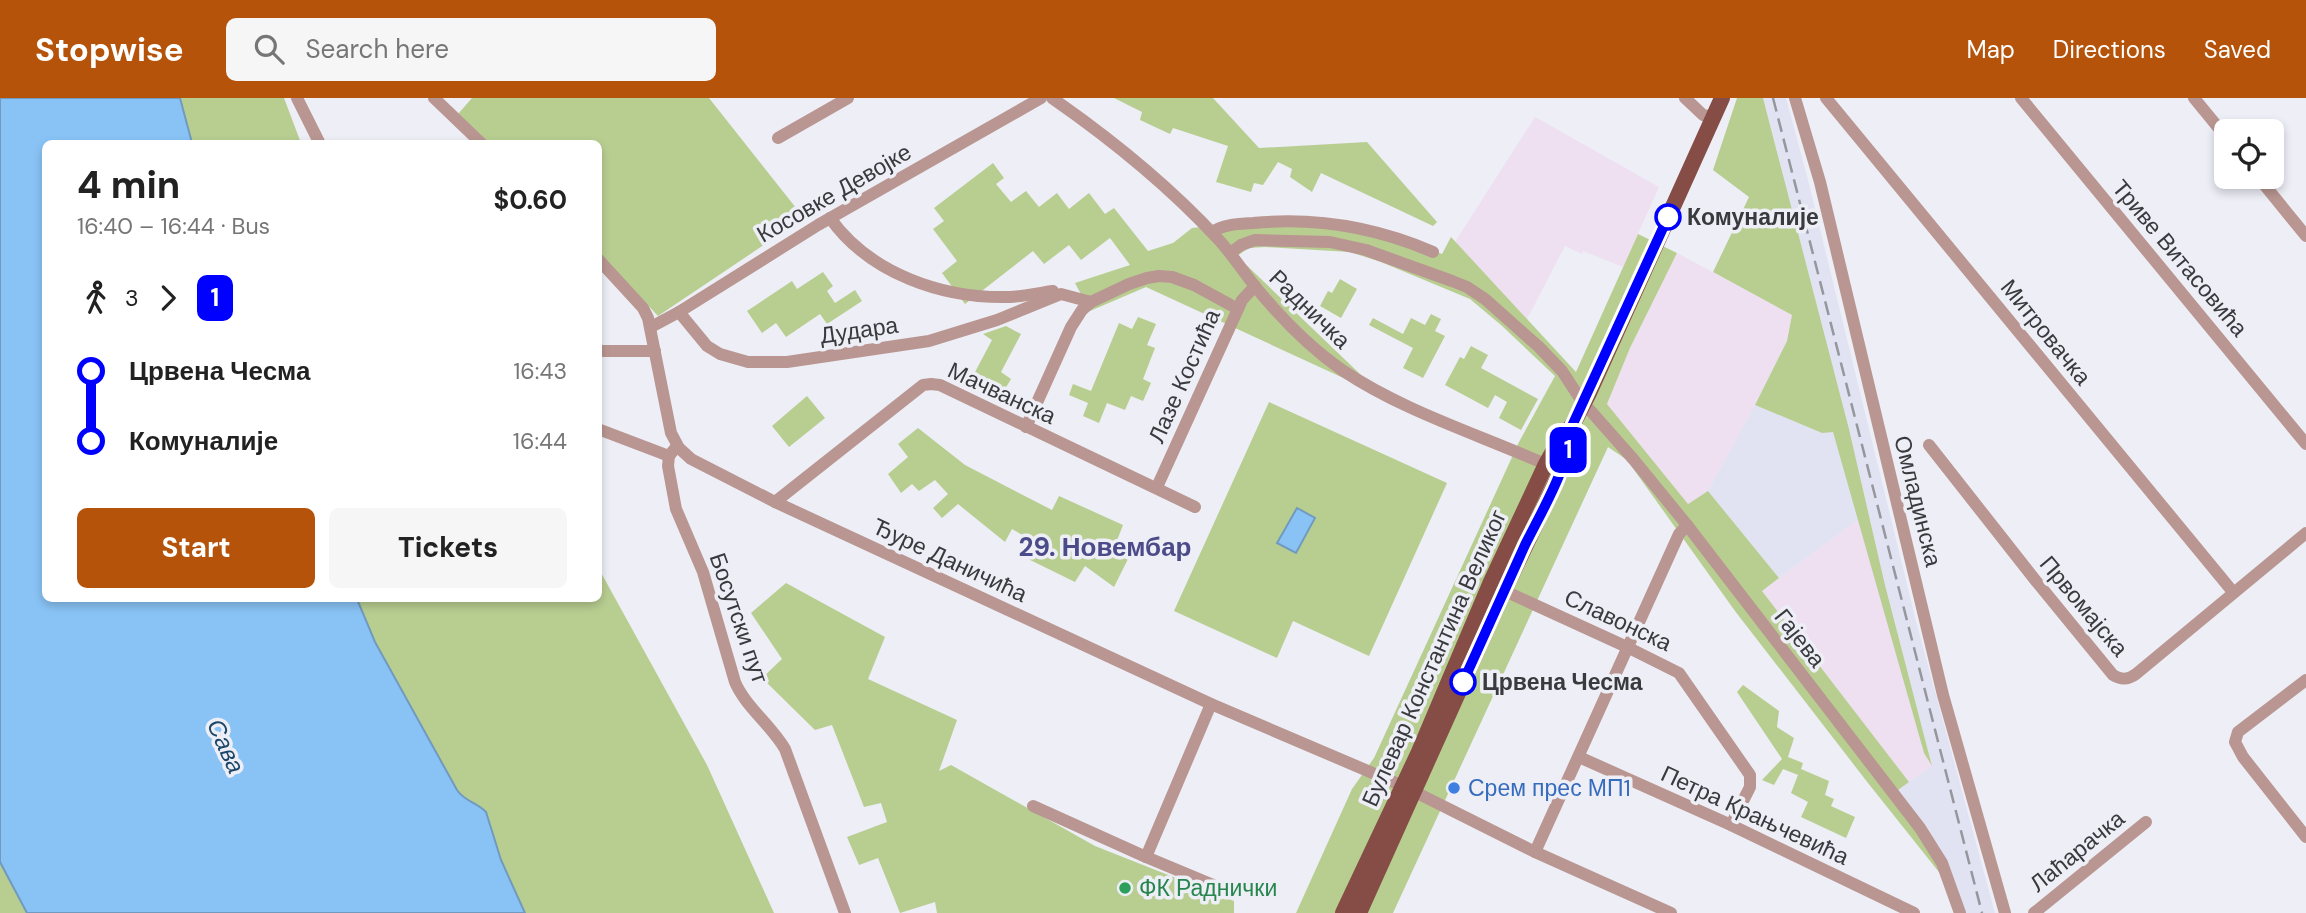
<!DOCTYPE html>
<meta charset="utf-8">
<style>
:root{--surface:#fff;--page:#f6f6f6;--text:#222;--muted:#767676;--accent:#b45309}
body{margin:0;font-family:"DM Sans",sans-serif;background:var(--page);color:var(--text);height:100vh;display:flex;flex-direction:column;font-size:26px;white-space:nowrap}
*{box-sizing:border-box;margin:0}
p{font-size:23px;color:var(--muted)}
.icon{flex:none;width:38px;height:38px;fill:none;stroke:currentColor;stroke-width:2;stroke-linecap:round;stroke-linejoin:round}
.map{position:relative;flex:1;overflow:hidden}
.side{position:absolute;left:42px;top:42px;width:560px;height:462px;display:flex;flex-direction:column;background:var(--surface);border-radius:10px;box-shadow:0 4px 10px #0003}
.side>*{flex:none}
.badge{padding:0 14px;border-radius:10px;font-size:24px;line-height:46px}
.buttons{position:absolute;left:2214px;top:21px;display:grid;gap:14px}
.buttons a{display:grid;place-items:center;width:70px;height:70px;border-radius:10px;background:var(--surface);box-shadow:0 4px 10px #0003;font-size:35px}
.map>.badge{position:absolute;translate:-50% -50%;box-shadow:0 0 0 4px #fff}
.legs{display:flex;align-items:center;gap:10px;height:77px;padding:0 35px;font-size:23px}
.legs p{margin-inline-start:auto}
.overview{display:flex;align-items:center;justify-content:space-between;height:119px;padding:0 35px}
h1{font-size:38px;font-weight:700;line-height:52px}
.button{display:flex;gap:14px;margin-top:auto;padding:14px 35px}
.button a{flex:1;height:80px;border-radius:10px;background:var(--accent);color:#fff;font-size:28px;font-weight:700;line-height:80px;text-align:center}
.button a+a{background:var(--page);color:var(--text)}
ul{padding:0 35px;list-style:none}
li{display:flex;align-items:center;gap:24px;height:70px;font-size:26px}
li i{display:grid;place-items:center;width:10px;height:100%;margin:0 9px;background:currentColor}
li i::after{content:'';width:18px;height:18px;margin:-9px;border:5px solid;border-radius:50%;background:var(--surface)}
li p{margin-inline-start:auto}
li:first-child i{background:linear-gradient(#0000 50%,currentColor 0)}
li:last-child i{background:linear-gradient(currentColor 50%,#0000 0)}
header{display:flex;align-items:center;gap:42px;box-sizing:border-box;height:98px;padding:0 35px;background:var(--accent);color:#fff}
header strong{font-size:33px}
nav{display:flex;gap:38px;margin-inline-start:auto;font-size:24px}
.search{width:490px;height:63px;background:var(--page);display:flex;align-items:center;gap:18px;box-sizing:border-box;padding:0 24px;border-radius:10px;color:var(--muted);font-size:26px}
.map>svg:first-child{display:block}
.commercial{fill:#eedff1}
.built{fill:#e1e3f3}
.green{fill:#b8ce91}
.water{fill:#89c3f5;stroke:#719abe;stroke-width:2}
.lines{fill:none;stroke-linecap:round;stroke-linejoin:round}
.minor{stroke:#b99691;stroke-width:12}
.major{stroke:#864d46;stroke-width:16}
.rail{stroke:#96979c;stroke-width:2.5;stroke-dasharray:14 7;stroke-linecap:butt}
.line-1-casing{stroke:#fff;stroke-width:16}
.line-1{stroke:#00f;stroke-width:10}
.stop-1-dot{fill:#fff;stroke:#00f;stroke-width:3.5}
.shop-dot{fill:#3f7fe0;stroke:#edeef6;stroke-width:2.5}
.leisure-dot{fill:#2e9e5b;stroke:#edeef6;stroke-width:2.5}
.labels{text-anchor:middle;dominant-baseline:central;stroke-width:7;stroke-linejoin:round;paint-order:stroke}
.street-label{font-size:23px;fill:#393a3d;stroke:#edeef6}
.stop-label{font-size:23px;font-weight:bold;fill:#393a3d;stroke:#edeef6;text-anchor:start}
.shop-label{font-size:23px;fill:#366cbe;stroke:#edeef6;text-anchor:start}
.leisure-label{font-size:23px;fill:#27864d;stroke:#edeef6;text-anchor:start}
.water-label{font-size:24px;font-style:italic;fill:#1b4667;stroke:#edeef6}
.quarter-label{font-size:26px;font-weight:bold;fill:#4b4b89;stroke:#edeef6}
</style>
<header>
<strong>Stopwise</strong>
<div class="search"><svg class="icon" aria-label="search" viewBox="0 0 24 24"><circle cx="10" cy="10" r="6"/><path d="M15 15l6 6"/></svg>Search here</div>
<nav><a>Map</a><a>Directions</a><a>Saved</a></nav>
</header>
<div class="map">
<svg width="2306" height="815" viewBox="0 0 2306 815">
<rect width="100%" height="100%" fill="#edeef6"/>
<g class="commercial">
<polygon points="1535,19 1659,89 1623,169 1583,153 1582,156 1565,148 1527,221 1455,144"/>
<polygon points="1677,155 1792,217 1787,243 1755,307 1708,393 1688,406 1607,306 1630,250"/>
<polygon points="1859,421 1924,655 1932,668 1909,684 1762,493"/>
</g>
<g class="built">
<polygon points="1763,0 1786,0 1808,82 1916,523 1995,815 1963,815 1897,692 1932,668 1885,487 1849,331"/>
<polygon points="1755,307 1822,335 1833,333 1859,421 1779,480 1708,393"/>
</g>
<g class="green">
<polygon points="180,0 284,0 301,45 192,45"/>
<polygon points="472,0 709,0 804,120 658,218 599,155 598,46 488,45 458,16"/>
<polygon points="1114,0 1213,0 1259,50 1367,44 1437,124 1433,128 1321,75 1312,94 1290,79 1292,71 1278,64 1263,87 1254,85 1251,94 1216,84 1228,48 1173,30 1170,36 1140,22 1142,14"/>
<polygon points="1737,0 1763,0 1849,331 1885,487 1932,668 1924,655 1833,334 1822,335 1755,307 1787,243 1792,217 1713,174 1749,99 1713,72"/>
<polygon points="993,65 1004,80 996,86 1011,104 1026,93 1039,109 1057,95 1069,111 1089,95 1105,116 1114,110 1148,153 1173,145 1192,130 1266,122 1402,140 1442,156 1451,139 1576,274 1638,136 1677,155 1630,250 1607,306 1688,406 1708,393 1779,480 1762,493 1909,684 1898,692 1958,798 1868,685 1735,513 1627,362 1608,349 1393,815 1296,815 1352,691 1374,660 1519,344 1555,278 1501,227 1470,201 1381,164 1350,154 1265,149 1249,150 1237,158 1361,277 1352,284 1146,189 1090,213 1075,185 1130,167 1110,140 1081,162 1069,147 1044,166 1033,153 965,206 942,175 957,163 933,131 944,123 934,110"/>
<polygon points="823,174 833,188 827,193 835,205 855,192 862,203 827,226 820,216 786,239 776,225 762,235 747,213 792,183 797,191"/>
<polygon points="1340,181 1357,191 1341,220 1320,208 1328,193 1332,195"/>
<polygon points="1431,216 1441,221 1435,233 1445,238 1423,280 1403,270 1413,250 1369,227 1373,220 1403,236 1411,220 1425,227"/>
<polygon points="1138,219 1156,226 1147,247 1155,250 1143,281 1151,285 1143,303 1131,298 1125,312 1107,305 1099,325 1083,318 1088,305 1069,297 1073,286 1091,293 1119,225 1132,231"/>
<polygon points="1006,228 1021,236 1001,274 1011,281 1005,291 975,274 992,242 983,236"/>
<polygon points="1471,248 1488,257 1481,270 1538,301 1521,332 1499,320 1507,304 1495,297 1488,310 1445,287 1460,259 1464,261"/>
<polygon points="807,298 825,320 789,349 772,328"/>
<polygon points="1269,304 1447,385 1369,558 1293,523 1277,560 1174,513"/>
<polygon points="918,330 965,367 1052,412 1059,398 1123,427 1116,445 1131,455 1114,489 1085,468 1075,484 1022,458 1029,441 1012,431 1005,444 958,406 942,420 933,410 948,396 935,382 919,393 912,386 901,395 888,376 908,359 898,346"/>
<polygon points="599,471 707,667 774,815 525,815 501,762 486,714 477,706 468,704 457,692 375,544 357,501 598,500"/>
<polygon points="786,485 885,539 868,581 957,622 939,673 951,667 1095,748 1234,803 1234,815 937,815 935,804 900,815 878,760 859,767 847,739 887,724 881,705 864,709 832,627 815,632 762,580 782,561 751,515"/>
<polygon points="1743,587 1779,613 1777,629 1794,640 1788,659 1803,665 1801,671 1829,683 1825,697 1834,701 1831,708 1855,719 1846,740 1801,719 1808,704 1791,695 1798,677 1783,671 1774,687 1762,682 1782,661 1737,594"/>
<polygon points="0,764 27,815 0,815"/>
</g>
<g class="water">
<path d="M 0,0 L 180,0 L 192,45 L 46,46 L 46,500 L 357,501 L 375,544 L 457,692 C 465,704 477,704 486,714 L 501,762 L 525,815 L 27,815 L 0,764 Z"/>
<polygon points="1297,410 1315,420 1296,455 1277,445"/>
</g>
<g class="lines">
<g class="minor">
<polyline points="297,0 320,46"/>
<polyline points="434,0 482,46"/>
<path d="M 1052,0 C 1111,41 1169,88 1218,141 C 1231,155 1242,172 1254,187 C 1279,218 1309,249 1342,272 C 1406,315 1484,338 1554,370"/>
<polyline points="1685,0 1703,17 1713,19"/>
<polyline points="1795,0 1820,84 1943,597 2005,815"/>
<polyline points="1826,0 2233,494"/>
<polyline points="2021,0 2306,346"/>
<polyline points="2194,0 2226,39"/>
<polyline points="778,40 848,0"/>
<polyline points="2258,79 2306,138"/>
<path d="M 830,120 C 870,176 943,201 1010,199 C 1025,198 1039,195 1053,193"/>
<path d="M 1212,134 C 1224,126 1239,126 1253,125 C 1316,119 1375,129 1433,154"/>
<polyline points="1230,155 1241,147 1255,142 1330,144 1366,152 1452,183 1467,189 1485,201 1539,249 1562,273 1581,302 1634,362 1687,427 1920,730 1942,765 1960,815"/>
<polyline points="598,161 643,210 648,220 671,335 679,350 691,361 775,404 1211,606 1403,688 1535,754 1671,815"/>
<polyline points="679,214 707,248 720,256 748,264 787,264 929,243 997,222 1061,196 1091,204"/>
<polyline points="651,229 679,214 818,127 1041,0"/>
<polyline points="598,253 655,253"/>
<polyline points="1026,329 1071,229 1082,212 1091,204 1129,186 1147,180 1159,178 1172,179 1194,187 1238,211"/>
<polyline points="598,331 669,358"/>
<path d="M 1929,347 L 2036,483 L 2113,577 C 2121,582 2128,582 2136,576 L 2306,435"/>
<path d="M 677,348 L 669,358 L 668,368 L 676,411 L 703,474 L 735,584 C 745,608 771,627 785,651 L 845,815"/>
<polyline points="1157,389 1238,211 1242,202 1255,188"/>
<polyline points="775,404 923,287 931,286 940,287 1195,409"/>
<polyline points="1496,489 1627,549 1679,575 1750,677 1750,689 1731,727"/>
<polyline points="2306,582 2238,634 2235,644 2243,659 2306,739"/>
<polyline points="1579,659 1731,727 1914,815"/>
<polyline points="1033,708 1146,759 1230,794"/>
<polyline points="1535,754 1679,436 1687,427"/>
<polyline points="1146,759 1211,606"/>
<polyline points="2034,815 2146,724"/>
</g>
<g class="major">
<polyline points="1343,815 1418,656 1490,486 1546,366 1562,337 1572,328 1589,295 1722,0"/>
<polyline points="1359,815 1504,493 1561,373 1570,345 1572,328"/>
</g>
<polyline class="rail" points="1773,0 1982,815"/>
</g>
<g class="lines">
<g class="line-1-casing">
<path id="line-1" d="M 1463,584 C 1484,538 1504,493 1525,447 C 1544,409 1568,370 1572,328 L 1668,119"/>
</g>
<use href="#line-1" class="line-1"/>
</g>
<g class="stop-1-dot">
<circle cx="1668" cy="119" r="12"/>
<circle cx="1463" cy="584" r="12"/>
</g>
<circle class="shop-dot" cx="1454" cy="690" r="7"/>
<circle class="leisure-dot" cx="1125" cy="790" r="7"/>
<g class="labels">
<g class="street-label">
<text transform="translate(834 95) rotate(-30)">Косовке Девојке</text>
<text transform="translate(2180 160) rotate(50)">Триве Витасовића</text>
<text transform="translate(1310 211) rotate(44)">Радничка</text>
<text transform="translate(859 232) rotate(-8)">Дудара</text>
<text transform="translate(2046 234) rotate(51)">Митровачка</text>
<text transform="translate(1184 278) rotate(-66)">Лазе Костића</text>
<text transform="translate(1002 295) rotate(25)">Мачванска</text>
<text transform="translate(1918 403) rotate(76)">Омладинска</text>
<text transform="translate(950 462) rotate(25)">Ђуре Даничића</text>
<text transform="translate(2084 508) rotate(50)">Првомајска</text>
<text transform="translate(739 520) rotate(71)">Босутски пут</text>
<text transform="translate(1618 522) rotate(25)">Славонска</text>
<text transform="translate(1800 540) rotate(52)">Гајева</text>
<text transform="translate(1434 560) rotate(-66)">Булевар Константина Великог</text>
<text transform="translate(1755 717) rotate(25)">Петра Крањчевића</text>
<text transform="translate(2077 753) rotate(-39)">Лаћарачка</text>
</g>
<g class="stop-label">
<text x="1687" y="119">Комуналије</text>
<text x="1482" y="584">Црвена Чесма</text>
</g>
<g class="shop-label">
<text x="1468" y="690">Срем прес МП1</text>
</g>
<g class="leisure-label">
<text x="1139" y="790">ФК Раднички</text>
</g>
<g class="water-label">
<text transform="translate(226 648) rotate(65)">Сава</text>
</g>
<g class="quarter-label">
<text x="1105" y="449">29. Новембар</text>
</g>
</g>
</svg>
<div class="buttons">
<a><svg class="icon" aria-label="locate" viewBox="0 0 24 24"><circle cx="12" cy="12" r="6"/><path d="M12 2v4M12 18v4M2 12h4M18 12h4"/></svg></a>
</div>
<b class="badge" style="left:1568px;top:352px;background:#00f;color:#fff">1</b>
<section class="side">
<div class="overview"><div><h1>4 min</h1><p>16:40 – 16:44 · Bus</p></div><b>$0.60</b></div>
<div class="legs"><svg class="icon" aria-label="walk" viewBox="0 0 24 24"><circle cx="13" cy="4" r="2"/><path d="M13 8l-2 6 4 7M11 14l-3 7M7 12l3-4h3l4 4"/></svg>3<svg class="icon" aria-label="forward" viewBox="0 0 24 24"><path d="M9 5l7 7-7 7"/></svg><b class="badge" style="background:#00f;color:#fff">1</b></div>
<ul>
<li><i style="color:#00f"></i><b>Црвена Чесма</b><p>16:43</p></li>
<li><i style="color:#00f"></i><b>Комуналије</b><p>16:44</p></li>
</ul>
<div class="button"><a>Start</a><a>Tickets</a></div>
</section>
</div>
